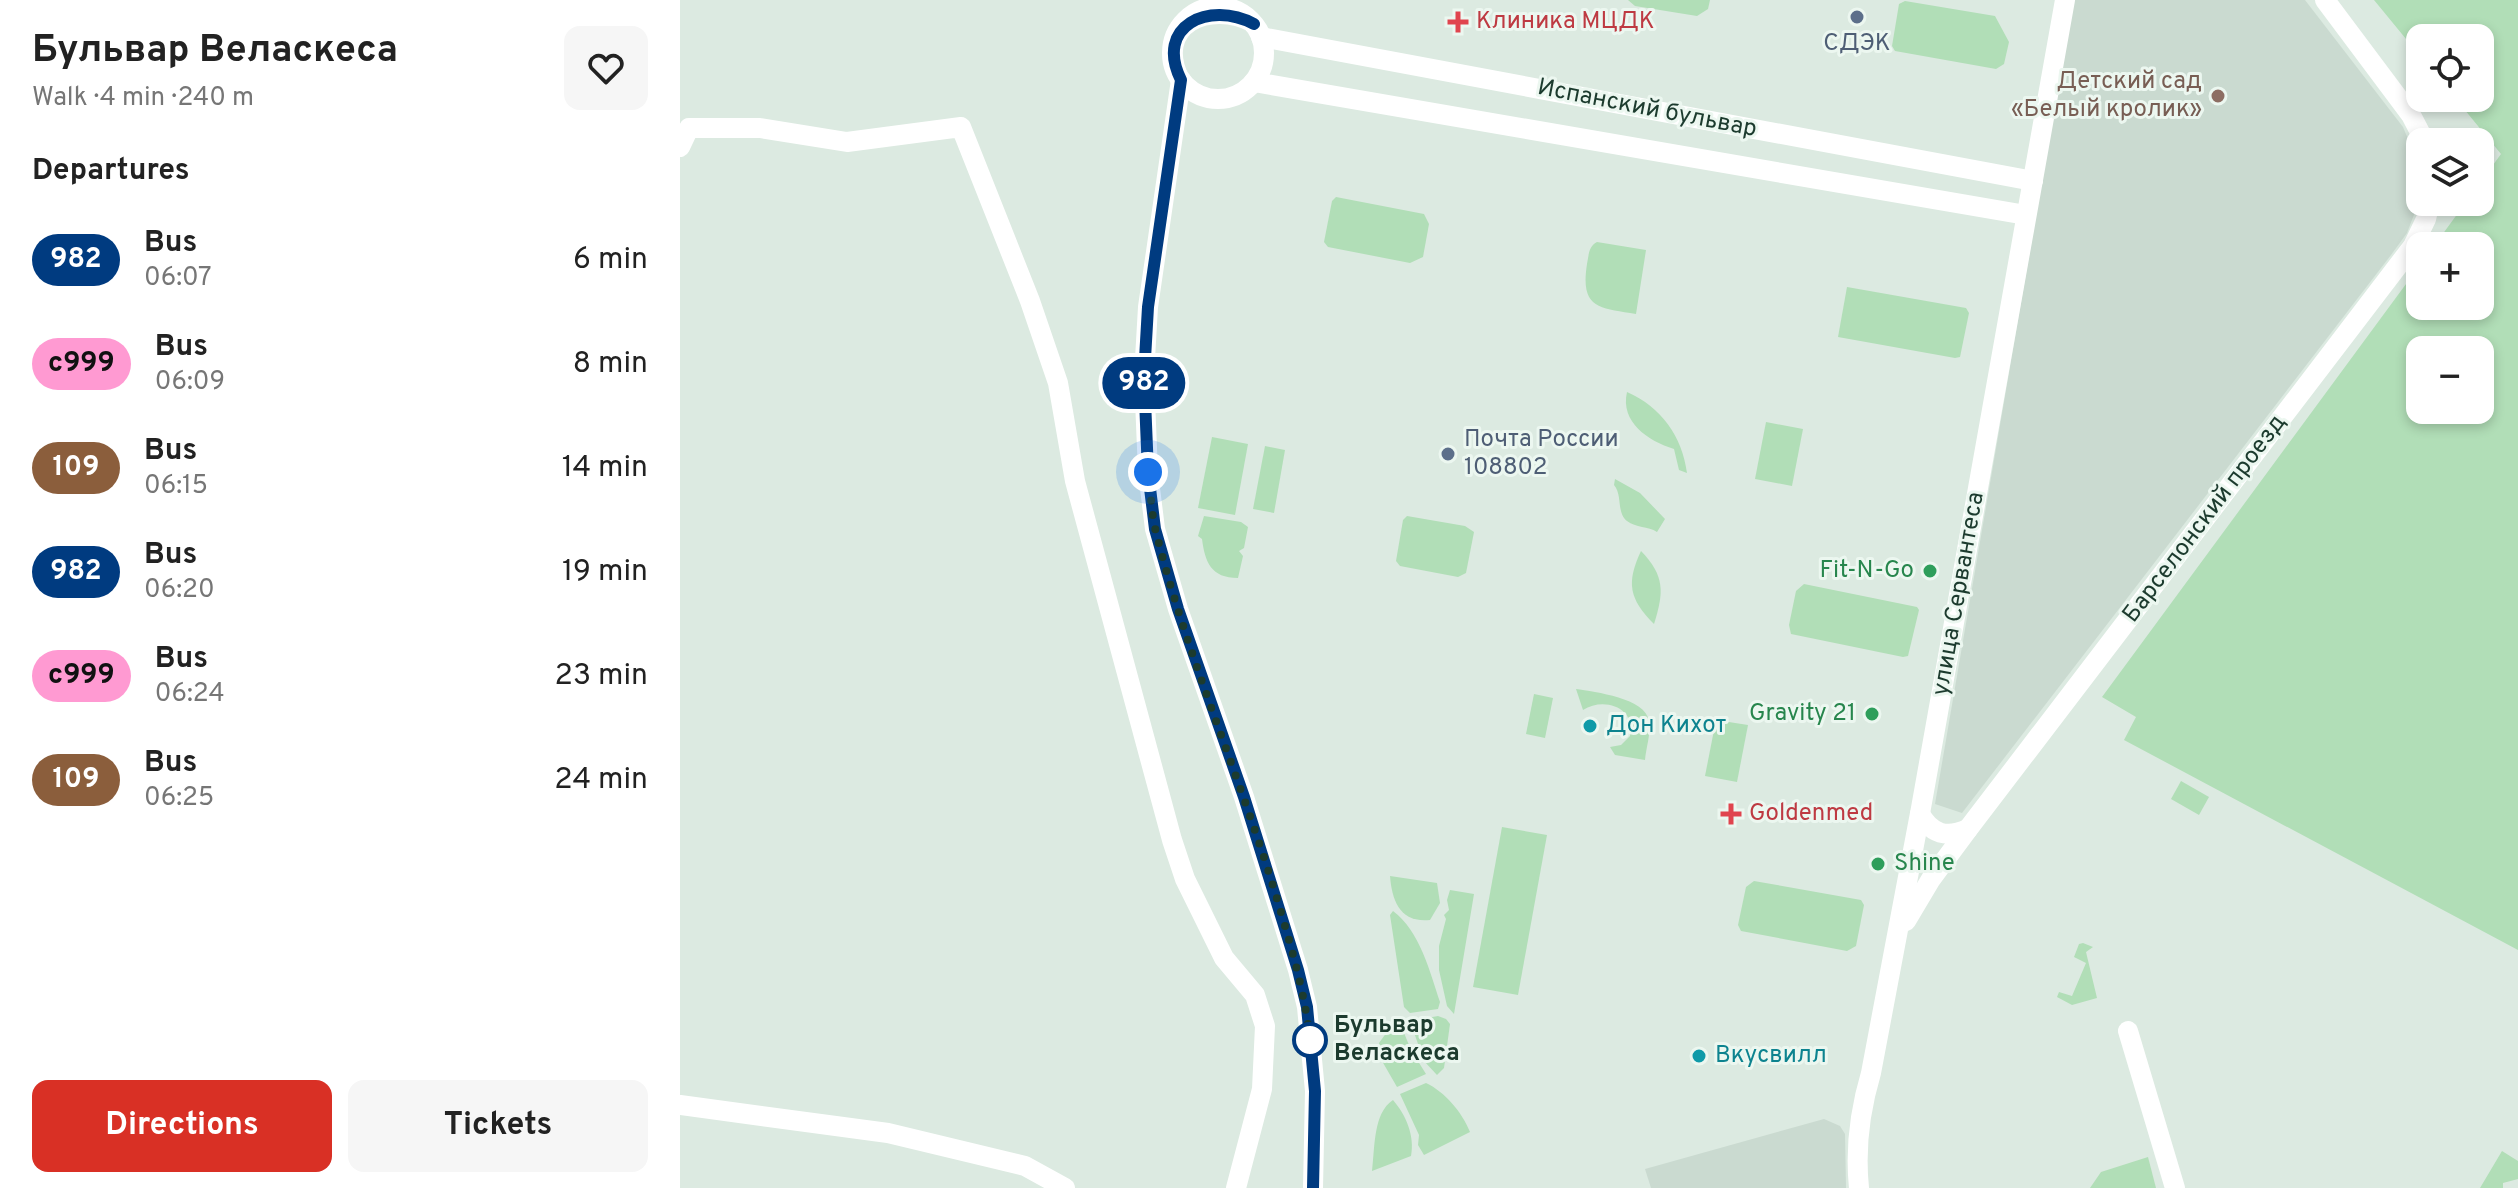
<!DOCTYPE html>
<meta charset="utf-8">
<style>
:root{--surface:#fff;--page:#f6f6f6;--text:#222;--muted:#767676;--accent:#d93025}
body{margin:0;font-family:Overpass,sans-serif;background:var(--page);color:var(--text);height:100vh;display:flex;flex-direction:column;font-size:30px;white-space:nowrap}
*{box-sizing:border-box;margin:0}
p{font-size:26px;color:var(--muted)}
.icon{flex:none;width:44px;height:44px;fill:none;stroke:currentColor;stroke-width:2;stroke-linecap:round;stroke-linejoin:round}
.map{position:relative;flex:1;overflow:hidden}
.side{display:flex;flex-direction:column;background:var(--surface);width:680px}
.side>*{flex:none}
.badge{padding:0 16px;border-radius:26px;font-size:28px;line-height:52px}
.fabs{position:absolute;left:1726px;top:24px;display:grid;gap:16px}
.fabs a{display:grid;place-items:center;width:88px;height:88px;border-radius:16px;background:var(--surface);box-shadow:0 4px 12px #0003;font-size:40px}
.you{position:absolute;width:40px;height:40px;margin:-20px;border:6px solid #fff;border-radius:50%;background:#1a73e8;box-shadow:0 0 0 12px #1a73e833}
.map>.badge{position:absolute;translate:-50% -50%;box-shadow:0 0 0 4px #fff}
h2{padding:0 32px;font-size:30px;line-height:72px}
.round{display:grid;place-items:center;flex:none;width:84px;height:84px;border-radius:16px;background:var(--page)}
.overview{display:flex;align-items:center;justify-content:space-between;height:136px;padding:0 32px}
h1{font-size:38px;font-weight:700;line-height:60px}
.primary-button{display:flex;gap:16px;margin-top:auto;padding:16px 32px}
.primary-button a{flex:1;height:92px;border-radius:16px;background:var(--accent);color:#fff;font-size:32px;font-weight:700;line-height:92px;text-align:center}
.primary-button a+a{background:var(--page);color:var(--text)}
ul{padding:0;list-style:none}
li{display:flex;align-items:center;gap:24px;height:104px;padding:0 32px}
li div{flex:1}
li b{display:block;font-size:30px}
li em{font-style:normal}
li .badge{min-width:88px;font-weight:700;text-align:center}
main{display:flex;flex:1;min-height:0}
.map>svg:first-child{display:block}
.built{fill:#cadad0}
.green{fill:#b1deb7;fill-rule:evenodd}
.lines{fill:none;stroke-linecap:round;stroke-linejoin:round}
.minor{stroke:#fff;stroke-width:20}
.line-casing{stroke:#fff;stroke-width:18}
.line{stroke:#003b80;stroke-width:12}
.walk{stroke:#1c3b2e;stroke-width:8;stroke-dasharray:0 14.4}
.service-dot{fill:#5c6f8a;stroke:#ecf7f0;stroke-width:3}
.health-dot{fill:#e0444e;stroke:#ecf7f0;stroke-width:3}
.education-dot{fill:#8d6e63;stroke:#ecf7f0;stroke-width:3}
.leisure-dot{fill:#2e9e5b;stroke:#ecf7f0;stroke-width:3}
.culture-dot{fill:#0f9aa8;stroke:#ecf7f0;stroke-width:3}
.stop-dot{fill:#fff;stroke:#003b80;stroke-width:4}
.labels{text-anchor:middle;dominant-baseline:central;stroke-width:6;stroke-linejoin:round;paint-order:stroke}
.health-label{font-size:24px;fill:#be3a42;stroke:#ecf7f0;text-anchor:start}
.service-label{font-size:24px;fill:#4e5e75;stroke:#ecf7f0}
.education-label{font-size:24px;fill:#785e54;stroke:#ecf7f0;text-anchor:end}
.street-label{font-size:24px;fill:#1c3b2e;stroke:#ecf7f0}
.leisure-label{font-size:24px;fill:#27864d;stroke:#ecf7f0;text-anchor:end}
.culture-label{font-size:24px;fill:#0d838f;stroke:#ecf7f0;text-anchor:start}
.stop-label{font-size:24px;font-weight:bold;fill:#1c3b2e;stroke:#ecf7f0;text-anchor:start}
</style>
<main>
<section class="side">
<div class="overview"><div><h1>Бульвар Веласкеса</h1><p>Walk · 4 min · 240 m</p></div><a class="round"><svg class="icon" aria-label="heart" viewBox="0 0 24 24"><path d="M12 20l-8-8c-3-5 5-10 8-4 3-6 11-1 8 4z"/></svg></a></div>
<h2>Departures</h2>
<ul>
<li><span class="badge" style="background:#003b80;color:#fff">982</span><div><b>Bus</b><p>06:07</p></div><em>6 min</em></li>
<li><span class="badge" style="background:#ff9ad2;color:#111">с999</span><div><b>Bus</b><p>06:09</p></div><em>8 min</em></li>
<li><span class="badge" style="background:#8b5e3c;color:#fff">109</span><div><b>Bus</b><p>06:15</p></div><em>14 min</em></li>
<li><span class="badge" style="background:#003b80;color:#fff">982</span><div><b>Bus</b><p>06:20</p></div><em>19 min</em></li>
<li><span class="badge" style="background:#ff9ad2;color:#111">с999</span><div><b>Bus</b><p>06:24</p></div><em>23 min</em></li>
<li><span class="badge" style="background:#8b5e3c;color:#fff">109</span><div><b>Bus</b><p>06:25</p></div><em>24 min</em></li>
</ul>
<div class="primary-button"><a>Directions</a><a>Tickets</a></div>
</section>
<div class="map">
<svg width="1838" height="1188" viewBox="0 0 1838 1188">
<rect width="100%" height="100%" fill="#dceae1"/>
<g class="built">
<polygon points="1393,0 1625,0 1723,127 1740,168 1740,199 1727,233 1711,255 1282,813 1255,804"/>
<polygon points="1144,1119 1160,1126 1165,1134 1166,1188 971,1188 965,1169"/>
</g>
<g class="green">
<polygon points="948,0 1030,0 1028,9 1017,16 955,6"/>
<path d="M 1694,0 L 1838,0 L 1838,950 L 1444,740 L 1456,717 L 1422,697 L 1740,265 L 1740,306 L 1800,306 L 1800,246 L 1754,246 L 1786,202 L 1800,202 L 1800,183 L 1821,154 L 1775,98 L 1800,98 L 1800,38 L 1740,38 L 1740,56 ZM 1740,350 L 1800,350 L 1800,410 L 1740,410 Z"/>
<polygon points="1225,1 1315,16 1329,42 1324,64 1316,69 1215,51 1212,46 1219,4"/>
<polygon points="656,197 744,214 749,224 743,257 730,263 648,247 644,242 652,201"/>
<path d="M 917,242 L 966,250 L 956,314 C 919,308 900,309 907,264 C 909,255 908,247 917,242 Z"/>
<polygon points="1167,287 1286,308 1289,313 1280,357 1275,358 1158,337"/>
<path d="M 947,392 C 981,407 1002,436 1007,473 L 999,470 L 994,449 C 968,441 940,422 947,392 Z"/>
<polygon points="1086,422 1123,429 1112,486 1075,479"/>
<polygon points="532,437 568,444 555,515 518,508"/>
<polygon points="585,446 605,450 594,513 573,509"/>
<path d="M 935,479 L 960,493 L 985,519 L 977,532 C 968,526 956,528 947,521 C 936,512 943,496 934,485 Z"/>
<path d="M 524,516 L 561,522 L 568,527 L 564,548 L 559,551 L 563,556 L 558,578 C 531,578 525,562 522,539 L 518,536 Z"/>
<polygon points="727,516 785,526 794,532 786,573 778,577 720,566 716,561 723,520"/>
<path d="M 961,551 C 985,576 984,592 974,624 C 949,599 946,583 961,551 Z"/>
<polygon points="1124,584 1237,607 1239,610 1228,656 1223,657 1111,634 1109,625 1116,591"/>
<path d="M 896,689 C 915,692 966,698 969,721 C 971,734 966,748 965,760 L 935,755 L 930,747 L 941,745 L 950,736 C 957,708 924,696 903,710 Z"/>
<polygon points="854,694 873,698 865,738 846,734"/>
<polygon points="1036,720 1068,725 1057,782 1025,776"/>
<polygon points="1501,781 1529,797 1519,815 1491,799"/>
<polygon points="822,827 867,835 838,995 793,987"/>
<path d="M 710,876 L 757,883 L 760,903 L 750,920 C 720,923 712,901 710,876 Z"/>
<polygon points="1074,881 1181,900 1184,905 1176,946 1167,951 1061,931 1058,925 1066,887"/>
<polygon points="770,890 794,894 774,1014 767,1006 759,970 759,946 766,919 764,915 769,910 767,900"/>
<path d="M 713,911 C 740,931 750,972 760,1002 L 758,1009 L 730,1013 L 724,1007 L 710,915 Z"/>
<polygon points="1403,943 1413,947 1406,952 1417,998 1392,1005 1377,997 1379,992 1392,996 1406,963 1394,957 1399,944"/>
<polygon points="758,1016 766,1019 770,1024 764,1068 757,1075 744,1061 730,1021"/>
<polygon points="720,1023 731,1050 746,1074 717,1087 702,1061 699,1043 707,1032"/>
<path d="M 746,1083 C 765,1092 782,1112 790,1132 L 744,1155 L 738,1145 L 739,1135 L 720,1094 Z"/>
<path d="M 713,1100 C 726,1115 735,1136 731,1156 L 692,1171 C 695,1148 693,1113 713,1100 Z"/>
<polygon points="1822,1151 1838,1161 1838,1179 1823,1183 1823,1188 1800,1188"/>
<polygon points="1468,1157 1476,1188 1410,1188 1421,1172"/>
</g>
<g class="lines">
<g class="minor">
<polyline points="1645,0 1731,115 1745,142"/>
<circle cx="538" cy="53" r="46"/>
<polyline points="581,37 1353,181"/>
<polyline points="501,80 468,307 464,376 468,472 475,529 498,609 564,797 618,970 627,1007 635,1091 633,1188"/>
<polyline points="574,82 1346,215"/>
<polyline points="0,147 9,128 80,128 167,142 281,127 350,301 378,383 395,481 492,840 505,879 544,958 575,995 585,1026 582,1089 556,1188"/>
<path d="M 1240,814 C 1252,835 1267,838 1288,829"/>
<polyline points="1226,921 1251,879 1288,829 1733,246 1746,219 1750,202"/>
<polyline points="1448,1031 1495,1188"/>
<polyline points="0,1105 208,1133 345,1166 385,1188"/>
<path d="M 1179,1188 C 1175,1149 1180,1110 1191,1073 L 1241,808 L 1385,0"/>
</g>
</g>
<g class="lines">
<g class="line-casing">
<path id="line" d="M 574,24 C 529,0 474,26 501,80 L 468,307 L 464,376 L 468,472 L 475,529 L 498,609 L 564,797 L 618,970 L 627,1007 L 635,1091 L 633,1188"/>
</g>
<use href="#line" class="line"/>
<path class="walk" d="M 468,472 C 471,491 471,513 476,532 C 508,661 563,782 600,909 C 613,953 625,995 630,1040"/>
</g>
<g class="service-dot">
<circle cx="1177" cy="17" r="8"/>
<circle cx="768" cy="454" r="8"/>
</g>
<g class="health-dot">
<path d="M774 10h8v8h8v8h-8v8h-8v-8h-8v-8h8z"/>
<path d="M1047 802h8v8h8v8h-8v8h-8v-8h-8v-8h8z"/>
</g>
<circle class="education-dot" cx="1538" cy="96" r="8"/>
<g class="leisure-dot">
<circle cx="1250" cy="571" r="8"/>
<circle cx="1192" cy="714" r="8"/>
<circle cx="1198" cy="864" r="8"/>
</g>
<g class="culture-dot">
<circle cx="910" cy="726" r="8"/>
<circle cx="1019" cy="1056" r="8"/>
</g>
<circle class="stop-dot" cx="630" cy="1040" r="16"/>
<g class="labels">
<g class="health-label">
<text x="796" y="22">Клиника МЦДК</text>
<text x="1069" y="814">Goldenmed</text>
</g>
<g class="service-label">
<text x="1177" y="44">СДЭК</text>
<text x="784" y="440" text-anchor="start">Почта России<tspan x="784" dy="28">108802</tspan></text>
</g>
<g class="education-label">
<text x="1522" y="82">Детский сад<tspan x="1522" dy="28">«Белый кролик»</tspan></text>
</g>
<g class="street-label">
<text transform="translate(967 109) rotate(11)">Испанский бульвар</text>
<text transform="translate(1525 519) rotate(-53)">Барселонский проезд</text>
<text transform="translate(1279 594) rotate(-80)">улица Сервантеса</text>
</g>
<g class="leisure-label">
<text x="1234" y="571">Fit-N-Go</text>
<text x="1176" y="714">Gravity 21</text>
<text x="1214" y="864" text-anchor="start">Shine</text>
</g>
<g class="culture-label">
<text x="926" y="726">Дон Кихот</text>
<text x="1035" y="1056">Вкусвилл</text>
</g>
<g class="stop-label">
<text x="654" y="1026">Бульвар<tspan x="654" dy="28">Веласкеса</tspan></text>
</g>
</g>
</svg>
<div class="fabs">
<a><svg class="icon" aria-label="locate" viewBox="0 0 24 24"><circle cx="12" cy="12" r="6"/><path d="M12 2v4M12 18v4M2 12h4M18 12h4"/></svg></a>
<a><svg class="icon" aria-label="layers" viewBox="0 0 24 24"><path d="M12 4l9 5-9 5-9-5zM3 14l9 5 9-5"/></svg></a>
<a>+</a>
<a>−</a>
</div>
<div class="you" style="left:468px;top:472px"></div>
<b class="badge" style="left:464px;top:383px;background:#003b80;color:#fff">982</b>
</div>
</main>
